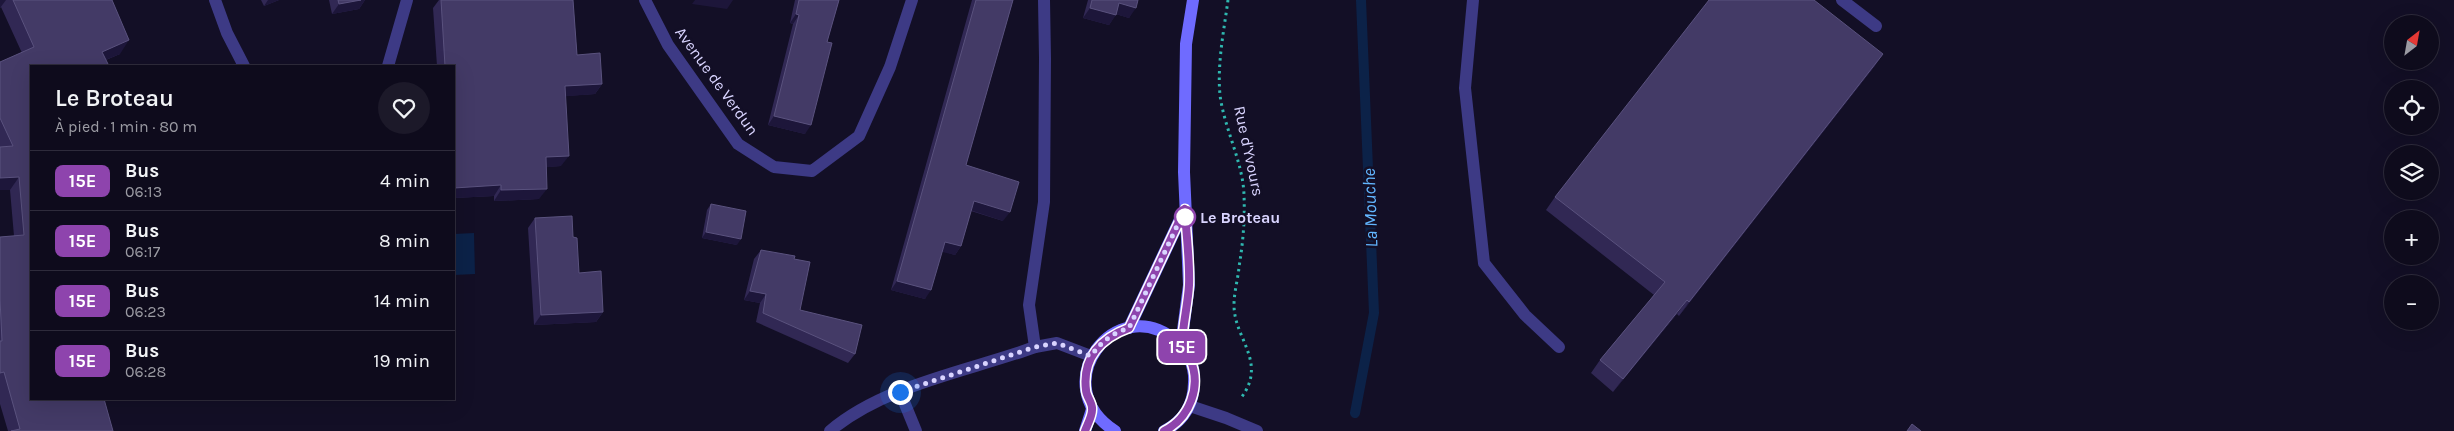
<!DOCTYPE html>
<html lang="fr">
<meta charset="utf-8">
<style>
:root{--surface:#0e0b1c;--page:#1c1929;--text:#f1f3f6;--muted:#9b9ba3;--line:#2e2b3b}
body{margin:0;font-family:Karla,sans-serif;background:var(--page);color:var(--text);height:100vh;display:flex;flex-direction:column;font-size:19px;white-space:nowrap}
*{box-sizing:border-box;margin:0}
p{font-size:16px;color:var(--muted)}
.icon{flex:none;width:28px;height:28px;fill:none;stroke:currentColor;stroke-width:2;stroke-linecap:round;stroke-linejoin:round}
.map{position:relative;flex:1;overflow:hidden}
.drawer{position:absolute;left:30px;top:65px;width:425px;height:335px;display:flex;flex-direction:column;background:var(--surface);border-radius:0px;box-shadow:0 5px 20px #0002,0 0 0 1px var(--line)}
.drawer>*{flex:none}
.badge{padding:0 10px;border-radius:8px;font-size:18px;line-height:32px}
.needle{width:32px;rotate:31deg}
.tools{position:absolute;left:2384px;top:15px;display:grid;gap:10px}
.tools a{display:grid;place-items:center;width:55px;height:55px;border-radius:50%;background:var(--surface);box-shadow:0 5px 20px #0002,0 0 0 1px var(--line);font-size:25px}
.you{position:absolute;width:25px;height:25px;margin:-12px;border:4px solid #fff;border-radius:50%;background:#1a73e8;box-shadow:0 0 0 8px #1a73e833}
.map>.badge{position:absolute;translate:-50% -50%;box-shadow:0 0 0 2px #fff}
.round{display:grid;place-items:center;flex:none;width:52px;height:52px;border-radius:26px;background:var(--page)}
.summary{display:flex;align-items:center;justify-content:space-between;height:85px;padding:0 25px}
h1{font-size:24px;font-weight:600;line-height:38px}
ul{padding:0;list-style:none}
li{display:flex;align-items:center;gap:15px;height:60px;padding:0 25px;border-top:1px solid var(--line)}
li div{flex:1}
li b{display:block;font-size:19px}
li em{font-style:normal}
li .badge{min-width:55px;font-weight:700;text-align:center}
.map>svg:first-child{display:block}
.water{fill:#0c2248}
.lines{fill:none;stroke-linecap:round;stroke-linejoin:round}
.stream{stroke:#0c2248;stroke-width:10}
.path{stroke:#2fb8b0;stroke-width:3;stroke-dasharray:2.5 4;stroke-linecap:butt}
.lane{stroke:#3d3a85;stroke-width:12}
.street{stroke:#3d3a85;stroke-width:12}
.secondary{stroke:#6f6bff;stroke-width:12}
.wall{fill:#312854}
.shaded-wall{fill:#1d163a}
.building{fill:#433a66;stroke:#5a527e}
.line-casing{stroke:#fff;stroke-width:11}
.line{stroke:#8e44ad;stroke-width:8}
.walk{stroke:#d9d4ff;stroke-width:5;stroke-dasharray:0 9}
.stop-dot{fill:#fff;stroke:#8e44ad;stroke-width:2.5}
.labels{text-anchor:middle;dominant-baseline:central;stroke-width:5;stroke-linejoin:round;paint-order:stroke}
.street-label{font-size:16px;fill:#d9d4ff;stroke:#130f26}
.stop-label{font-size:16px;font-weight:bold;fill:#d9d4ff;stroke:#130f26;text-anchor:start}
.water-label{font-size:18px;font-style:italic;fill:#62b6ff;stroke:#130f26}
</style>
<div class="map">
<svg width="2454" height="431" viewBox="0 0 2454 431">
<rect width="100%" height="100%" fill="#130f26"/>
<polygon class="water" points="474,233 475,274 454,275 454,234"/>
<g class="lines">
<polyline class="stream" points="1355,413 1374,313 1361,0"/>
<path class="path" d="M 1228,0 C 1224,30 1217,64 1220,95 C 1224,128 1243,162 1244,195 C 1245,219 1243,243 1239,267 C 1238,279 1234,292 1234,305 C 1234,339 1268,362 1241,398"/>
<g class="lane">
<polyline points="1473,0 1465,88 1484,263 1525,315 1559,347"/>
<polyline points="1842,0 1876,26"/>
<polyline points="900,392 916,431"/>
</g>
<g class="street">
<polyline points="215,0 227,33 244,66"/>
<polyline points="645,0 668,45 738,144 774,167 812,171 859,136 890,67 912,0"/>
<polyline points="388,66 407,0"/>
<polyline points="1035,347 1029,305 1044,202 1045,58 1044,0"/>
<polyline points="1190,406 1226,418 1257,431"/>
<path d="M 830,431 C 884,385 969,371 1035,347 L 1057,343 L 1091,356"/>
</g>
<g class="secondary">
<polyline points="1129,328 1184,211"/>
<polyline points="1181,345 1189,285 1184,172 1186,44 1193,0"/>
<polyline points="1085,431 1092,409"/>
<path d="M 1115,431 C 1044,385 1116,290 1176,341 C 1188,351 1195,366 1194,382 C 1194,403 1184,421 1164,431"/>
</g>
</g>
<g class="wall">
<polygon points="0,0 112,0 120,54 106,60 31,66 31,399 113,431 8,431 0,404 0,237 14,236 10,190 0,190 0,62 22,53 1,7 0,8"/>
<polygon points="261,0 279,0 264,6"/>
<polygon points="329,0 365,0 359,9 332,14"/>
<polygon points="439,0 573,0 577,55 602,84 595,94 565,96 561,166 546,167 539,199 494,201 494,196 454,198 454,66 437,66 433,8"/>
<polygon points="795,0 839,0 827,42 805,134 768,125 793,24 790,23"/>
<polygon points="972,0 1013,0 966,165 1003,221 971,211 961,246 955,255 942,251 925,299 891,290"/>
<polygon points="1088,0 1138,0 1129,18 1116,14 1109,25 1083,18"/>
<polygon points="1883,54 1874,67 1679,316 1677,314 1613,392 1591,373 1600,360 1654,295 1546,210 1555,197"/>
<polygon points="711,204 737,245 702,238 707,210"/>
<polygon points="535,218 573,237 579,273 603,312 596,322 534,325 528,228"/>
<polygon points="761,250 794,259 800,310 855,354 848,363 756,322 760,303 744,300 754,259"/>
</g>
<g class="shaded-wall">
<polygon points="0,0 6,0 0,8"/>
<polygon points="268,0 279,0 264,6"/>
<polygon points="361,0 365,0 359,9 332,14 339,4"/>
<polygon points="695,0 733,0 727,9 692,4"/>
<polygon points="1119,3 1136,8 1129,18 1112,13"/>
<polygon points="1090,8 1116,15 1109,25 1083,18"/>
<polygon points="796,14 799,15 793,24 790,23"/>
<polygon points="129,40 120,54 93,65 102,52"/>
<polygon points="1883,54 1874,67 1679,316 1689,302"/>
<polygon points="602,84 595,94 557,97 565,86"/>
<polygon points="774,116 811,125 805,134 768,125"/>
<polygon points="569,156 561,166 538,168 546,157"/>
<polygon points="19,177 10,190 0,190 0,178"/>
<polygon points="501,185 494,196 454,198 454,188"/>
<polygon points="547,189 539,199 494,201 501,190"/>
<polygon points="974,201 1010,212 1003,221 967,209"/>
<polygon points="706,232 741,239 737,245 702,238"/>
<polygon points="945,242 961,246 955,255 938,251"/>
<polygon points="897,281 931,290 925,299 891,290"/>
<polygon points="750,291 766,294 760,303 744,300"/>
<polygon points="1687,300 1677,314 1613,392 1623,379"/>
<polygon points="603,312 596,322 534,325 541,315"/>
</g>
<g class="building">
<polygon points="13,0 112,0 129,40 102,52 109,66 31,66 31,399 104,399 113,431 11,431 20,429 4,372 0,373 0,341 2,341 0,299 0,237 24,235 19,177 0,178 0,147 13,146 0,118 0,62 34,47"/>
<polygon points="338,0 361,0 339,4"/>
<polygon points="441,0 573,0 577,55 600,53 602,84 565,86 569,156 546,157 547,189 501,190 501,185 454,188 454,66 445,66"/>
<polygon points="799,0 839,0 827,42 832,43 811,125 774,116 799,15 796,14"/>
<polygon points="976,0 1013,0 966,165 1019,182 1010,212 974,201 961,246 945,242 931,290 897,281"/>
<polygon points="1092,0 1138,0 1136,8 1119,3 1116,15 1090,8"/>
<polygon points="1709,0 1814,0 1883,54 1689,302 1687,300 1623,379 1600,360 1665,282 1555,197"/>
<polygon points="711,204 746,211 741,239 706,232"/>
<polygon points="572,216 573,237 577,238 579,273 601,271 603,312 541,315 535,218"/>
<polygon points="761,250 795,256 794,259 810,262 800,310 862,325 855,354 763,313 766,294 750,291"/>
<polygon points="1912,424 1921,431 1907,431"/>
</g>
<g class="lines">
<g class="line-casing">
<path id="line" d="M 1085,431 C 1087,425 1093,415 1092,408 C 1092,402 1086,396 1086,390 C 1082,358 1101,338 1129,328 L 1185,209 C 1186,234 1190,260 1189,285 C 1188,304 1183,323 1182,343 C 1181,349 1187,353 1190,359 C 1202,386 1190,418 1164,431"/>
</g>
<use href="#line" class="line"/>
<path class="walk" d="M 900,392 L 1035,347 L 1057,343 L 1091,356 C 1102,341 1111,334 1129,328 L 1185,209 L 1185,217"/>
</g>
<circle class="stop-dot" cx="1185" cy="217" r="10"/>
<g class="labels">
<g class="street-label">
<text transform="translate(717 81) rotate(54)">Avenue de Verdun</text>
<text transform="translate(1249 151) rotate(78)">Rue d'Yvours</text>
</g>
<g class="stop-label">
<text x="1200" y="217">Le Broteau</text>
</g>
<g class="water-label">
<text transform="translate(1370 208) rotate(-92)">La Mouche</text>
</g>
</g>
</svg>
<div class="tools">
<a><svg class="needle" viewBox="-14 -14 28 28"><path d="M0-13l5 13h-10z" fill="#e53935"/><path d="M0 13l5-13h-10z" fill="#9b9ba3"/></svg></a>
<a><svg class="icon" aria-label="locate" viewBox="0 0 24 24"><circle cx="12" cy="12" r="6"/><path d="M12 2v4M12 18v4M2 12h4M18 12h4"/></svg></a>
<a><svg class="icon" aria-label="layers" viewBox="0 0 24 24"><path d="M12 4l9 5-9 5-9-5zM3 14l9 5 9-5"/></svg></a>
<a>+</a>
<a>−</a>
</div>
<div class="you" style="left:900px;top:392px"></div>
<b class="badge" style="left:1182px;top:347px;background:#8e44ad;color:#fff">15E</b>
<section class="drawer">
<div class="summary"><div><h1>Le Broteau</h1><p>À pied · 1 min · 80 m</p></div><a class="round"><svg class="icon" aria-label="heart" viewBox="0 0 24 24"><path d="M12 20l-8-8c-3-5 5-10 8-4 3-6 11-1 8 4z"/></svg></a></div>
<ul>
<li><span class="badge" style="background:#8e44ad;color:#fff">15E</span><div><b>Bus</b><p>06:13</p></div><em>4 min</em></li>
<li><span class="badge" style="background:#8e44ad;color:#fff">15E</span><div><b>Bus</b><p>06:17</p></div><em>8 min</em></li>
<li><span class="badge" style="background:#8e44ad;color:#fff">15E</span><div><b>Bus</b><p>06:23</p></div><em>14 min</em></li>
<li><span class="badge" style="background:#8e44ad;color:#fff">15E</span><div><b>Bus</b><p>06:28</p></div><em>19 min</em></li>
</ul>
</section>
</div>
